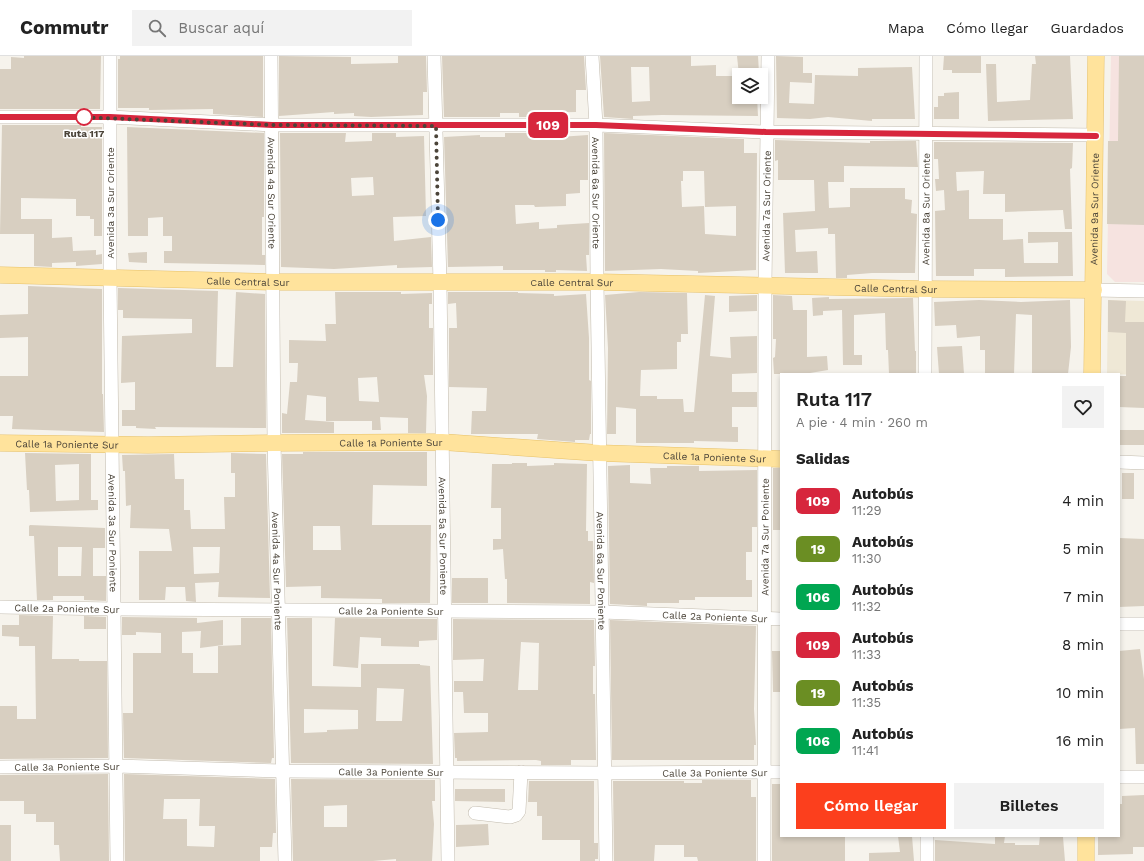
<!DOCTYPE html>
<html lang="es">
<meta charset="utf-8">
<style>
:root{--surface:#fff;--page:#f2f2f2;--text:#222;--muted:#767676;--line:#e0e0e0;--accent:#fc3f1d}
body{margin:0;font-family:"Work Sans",sans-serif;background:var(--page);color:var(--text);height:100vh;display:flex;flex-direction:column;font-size:15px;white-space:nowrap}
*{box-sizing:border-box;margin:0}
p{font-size:13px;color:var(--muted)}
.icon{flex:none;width:22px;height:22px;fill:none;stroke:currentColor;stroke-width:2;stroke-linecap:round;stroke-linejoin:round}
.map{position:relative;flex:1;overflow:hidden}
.panel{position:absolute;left:780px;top:317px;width:340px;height:464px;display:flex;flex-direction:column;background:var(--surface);border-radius:0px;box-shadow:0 2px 6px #0003}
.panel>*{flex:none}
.badge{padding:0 8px;border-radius:6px;font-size:14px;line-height:26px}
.tools{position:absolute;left:732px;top:12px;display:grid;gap:8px}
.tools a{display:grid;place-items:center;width:36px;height:36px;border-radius:0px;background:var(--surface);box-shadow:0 2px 6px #0003;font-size:20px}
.you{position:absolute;width:20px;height:20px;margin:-10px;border:3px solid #fff;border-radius:50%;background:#1a73e8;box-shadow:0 0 0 6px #1a73e833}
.map>.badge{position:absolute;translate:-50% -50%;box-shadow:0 0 0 2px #fff}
h2{padding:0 16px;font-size:15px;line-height:36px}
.round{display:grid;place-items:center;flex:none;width:42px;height:42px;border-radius:0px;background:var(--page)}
.overview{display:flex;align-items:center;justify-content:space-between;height:68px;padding:0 16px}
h1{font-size:19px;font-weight:600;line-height:30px}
.action{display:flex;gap:8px;margin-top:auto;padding:8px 16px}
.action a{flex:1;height:46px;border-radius:0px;background:var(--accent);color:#fff;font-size:16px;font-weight:600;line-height:46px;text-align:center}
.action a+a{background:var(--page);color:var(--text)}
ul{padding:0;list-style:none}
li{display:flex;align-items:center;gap:12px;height:48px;padding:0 16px}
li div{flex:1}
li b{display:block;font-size:15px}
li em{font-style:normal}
li .badge{min-width:44px;font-weight:700;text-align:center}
header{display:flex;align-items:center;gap:24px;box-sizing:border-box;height:56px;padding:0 20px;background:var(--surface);border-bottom:1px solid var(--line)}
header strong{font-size:19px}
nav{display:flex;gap:22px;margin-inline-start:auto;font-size:14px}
.search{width:280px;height:36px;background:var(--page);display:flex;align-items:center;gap:10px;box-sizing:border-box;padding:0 14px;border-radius:0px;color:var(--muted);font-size:15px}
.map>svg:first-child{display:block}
.education{fill:#efe8d6}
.medical{fill:#f6e3e0}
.building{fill:#d8cfc1;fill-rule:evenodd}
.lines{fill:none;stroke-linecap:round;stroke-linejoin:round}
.minor-casing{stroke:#c2bbae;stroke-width:14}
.major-casing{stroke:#e6c16a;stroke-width:17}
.minor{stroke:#fff;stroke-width:13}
.major{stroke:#ffe39c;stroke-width:16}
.line-casing{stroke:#fff;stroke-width:9}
.line{stroke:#d7263d;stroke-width:6}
.walk{stroke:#4b4439;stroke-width:4;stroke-dasharray:0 7.2}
.stop-dot{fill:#fff;stroke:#d7263d;stroke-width:2}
.labels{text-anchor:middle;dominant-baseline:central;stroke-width:3;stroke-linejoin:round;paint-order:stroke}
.stop-label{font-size:10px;font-weight:bold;fill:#4b4439;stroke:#fff}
.street-label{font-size:10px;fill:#4b4439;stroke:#fff}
</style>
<header>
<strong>Commutr</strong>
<div class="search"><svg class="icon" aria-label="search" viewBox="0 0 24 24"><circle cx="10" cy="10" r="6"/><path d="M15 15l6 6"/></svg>Buscar aquí</div>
<nav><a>Mapa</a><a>Cómo llegar</a><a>Guardados</a></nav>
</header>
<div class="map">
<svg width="1144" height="805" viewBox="0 0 1144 805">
<rect width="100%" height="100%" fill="#f6f3ec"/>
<polygon class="education" points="1108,244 1144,245 1144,319 1107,318"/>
<polygon class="medical" points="1111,0 1144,0 1144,226 1115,226 1107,218"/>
<g class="building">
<polygon points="24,0 101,0 100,53 0,53 0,13 11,13 11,1 24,2"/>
<polygon points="120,0 263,0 263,61 213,58 213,53 149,54 149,52 118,52 118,3 120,3"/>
<polygon points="279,0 351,1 351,8 398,7 398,0 426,0 427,36 423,36 423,59 371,61 354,60 354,57 334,58 334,56 279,60"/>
<polygon points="442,0 584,0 586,34 576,34 576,56 531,57 532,61 519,61 519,57 500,57 500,61 444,61"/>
<path d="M 600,0 L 691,0 L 691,10 L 716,9 L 716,20 L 739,20 L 739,41 L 757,41 L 758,60 L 662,59 L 633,60 L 633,63 L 604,61 ZM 631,11 L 649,11 L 650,45 L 632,46 Z"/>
<polygon points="737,0 758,0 759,17 739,19"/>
<polygon points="776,0 803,1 803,17 812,17 812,27 790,26 789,47 814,48 815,19 858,20 858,12 912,11 915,63 872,63 872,65 828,61 810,63 777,62"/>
<polygon points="944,0 981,0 981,17 952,17 952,14 943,14"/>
<polygon points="1035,0 1070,0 1073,63 988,65 986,8 996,8 997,46 1030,44 1032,8 1036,8"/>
<polygon points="1119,0 1144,0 1144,169 1107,168 1108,85 1118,85"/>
<polygon points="959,36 959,63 934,63 934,51 938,51 938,40 944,40 944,37"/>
<polygon points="2,69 81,69 81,71 102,71 102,180 94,180 94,163 90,163 90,160 76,160 76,143 21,142 21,163 52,163 52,182 72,181 73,195 96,194 96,199 102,198 102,208 76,210 76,206 52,207 52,211 34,210 34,178 0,178"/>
<polygon points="127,71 264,77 264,161 262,161 262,199 265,199 265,209 164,207 164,195 172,195 172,180 163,180 163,161 148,162 148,180 128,180"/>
<path d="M 280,77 L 346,77 L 345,86 L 372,85 L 372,77 L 396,77 L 396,81 L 424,80 L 426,160 L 393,161 L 394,185 L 431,181 L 432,211 L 397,212 L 397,209 L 334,213 L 281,211 ZM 373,121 L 374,139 L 352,140 L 351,122 Z"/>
<polygon points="505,77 545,77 545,82 588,79 588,124 580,124 580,137 566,138 566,150 535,151 534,149 515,149 516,168 539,166 539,173 557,172 557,169 589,167 589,199 586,199 587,215 556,214 556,216 545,216 545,214 503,214 503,210 448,211 444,81 480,79 480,81 505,81"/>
<path d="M 604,77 L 744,83 L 744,97 L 757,97 L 756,214 L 698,217 L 698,215 L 661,213 L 605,215 ZM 683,115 L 704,115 L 705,151 L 736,150 L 736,180 L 705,178 L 704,150 L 682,151 L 681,125 L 683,125 Z"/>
<polygon points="775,84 870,87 870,85 916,85 918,111 844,110 844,126 828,126 829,152 850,151 850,132 905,132 905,143 912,144 911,157 917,158 915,217 872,217 847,219 847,222 836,222 835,178 828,178 828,172 795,174 796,196 817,195 818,217 785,217 783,157 815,155 814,124 778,124 778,104 775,105"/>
<polygon points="934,86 1073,87 1072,112 1070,113 1072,173 1065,173 1063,154 1005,156 1005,138 983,138 984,115 956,116 957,135 969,134 969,163 1003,163 1003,184 1023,183 1024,207 1058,207 1058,186 1028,187 1028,176 1072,176 1073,220 1005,221 1005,213 974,213 974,220 936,220 935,155 945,154 944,134 936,135 935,123 939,123 938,103 934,103"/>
<polygon points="147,196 147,207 129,206 128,197"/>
<polygon points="28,230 102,233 102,338 103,338 104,376 12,373 13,360 0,360 0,320 28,320 28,281 0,282 0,259 28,258"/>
<polygon points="118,232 218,235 216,311 233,311 236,236 265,238 266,372 155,371 156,373 136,372 136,370 122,370 122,354 135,354 135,326 121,327 122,280 192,277 192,263 123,262 123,254 118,254"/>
<path d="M 335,236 L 401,236 L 401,238 L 432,237 L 432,248 L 429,248 L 429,272 L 433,272 L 433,319 L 424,319 L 427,340 L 426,377 L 408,377 L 408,362 L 380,361 L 381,374 L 372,374 L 372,365 L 326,365 L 326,341 L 307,339 L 305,364 L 334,366 L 334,377 L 282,377 L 282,357 L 287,358 L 290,326 L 297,326 L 298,307 L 289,307 L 289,284 L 326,285 L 325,268 L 336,268 ZM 377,321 L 379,346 L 359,345 L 358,322 Z"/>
<polygon points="448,236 518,236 518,237 554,238 554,240 586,238 589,282 589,324 591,325 591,378 590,378 589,384 575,384 575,386 537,383 538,378 471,378 472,355 486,355 487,332 449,331 449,272 457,272 456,247 448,248"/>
<polygon points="639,236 687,237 688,278 681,278 681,286 677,286 677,313 641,314 640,340 657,340 657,343 683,343 684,356 694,356 705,239 715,240 710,300 731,302 730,281 757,280 757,317 732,318 732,336 757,336 757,351 732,351 732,371 738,371 738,386 694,385 694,387 636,387 636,353 616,351 616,378 607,378 608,292 605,239"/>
<polygon points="757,239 757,255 729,256 729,240"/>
<polygon points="773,239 792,240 793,254 807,254 807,301 827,300 828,314 804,318 774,318 773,302 775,301 776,283 773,283"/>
<polygon points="829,241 829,243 913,242 915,295 916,295 916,318 889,318 888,294 886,294 885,257 854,259 854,299 862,299 862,309 843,309 842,254 823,255 823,259 813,260 812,242"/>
<polygon points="979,244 1021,246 1070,244 1071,291 1068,318 1032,318 1032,259 1016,258 1014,318 985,318 985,294 980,294 980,280 957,282 956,269 935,270 934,246"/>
<polygon points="1108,244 1126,245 1125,266 1144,266 1144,352 1119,351 1119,320 1126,320 1126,277 1108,276"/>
<polygon points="962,290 964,318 939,318 937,291"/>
<rect x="1119" y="374" width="25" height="15"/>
<path d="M 303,396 L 427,396 L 427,430 L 373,429 L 372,469 L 431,469 L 430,547 L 382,547 L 382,543 L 321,542 L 321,530 L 286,531 L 282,398 L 303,398 ZM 313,470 L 340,470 L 341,494 L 313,494 Z"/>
<path d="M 25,397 L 91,398 L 91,444 L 98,444 L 98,454 L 30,456 L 29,434 L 27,434 ZM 79,408 L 79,444 L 56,445 L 55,409 Z"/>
<path d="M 231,397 L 266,398 L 270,542 L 218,541 L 219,526 L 195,527 L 196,546 L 186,545 L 185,531 L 166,531 L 165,544 L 139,544 L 139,495 L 172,495 L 169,473 L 130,472 L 131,449 L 126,450 L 125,415 L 123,415 L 122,399 L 174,398 L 175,423 L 184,423 L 184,454 L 190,454 L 191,473 L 225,473 L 224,441 L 235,441 L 235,417 L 231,417 ZM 193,491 L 220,491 L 219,517 L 194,518 Z"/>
<polygon points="512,407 527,407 527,410 554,409 554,407 587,408 586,475 588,475 588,485 593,485 594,527 590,526 590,548 507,547 507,523 505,523 503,493 493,494 493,483 501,483 501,452 491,452 492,408 512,408"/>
<polygon points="630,409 630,427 651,428 650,412 667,412 667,410 699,410 699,415 757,414 757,471 752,471 752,496 746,496 746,524 752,524 752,541 695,541 695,544 679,544 679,547 647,547 647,550 610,548 608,410"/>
<rect x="773" y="412" width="8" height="62"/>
<rect x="1122" y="417" width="12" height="26"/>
<path d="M 30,469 L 105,472 L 105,492 L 93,492 L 93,520 L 106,520 L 106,545 L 84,544 L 84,540 L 53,540 L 53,544 L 37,544 L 34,480 L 29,480 L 29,470 ZM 58,491 L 82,491 L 81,520 L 58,520 Z"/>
<polygon points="1119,482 1144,483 1144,550 1119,551"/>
<rect x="452" y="522" width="36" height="25"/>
<polygon points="19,559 53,560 52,603 79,603 79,605 107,605 108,702 0,703 0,650 17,650 17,663 36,663 35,590 19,590 19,581 2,580 2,569 19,569"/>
<polygon points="84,560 106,561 106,573 84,573"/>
<polygon points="122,561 197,562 197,567 223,564 223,589 200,592 201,575 182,576 182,597 193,597 193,617 218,617 218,590 241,589 241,562 271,562 274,702 272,702 271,707 124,702 123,657 133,657 133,597 161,597 161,577 136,576 136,579 122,579"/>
<path d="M 287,562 L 312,562 L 312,630 L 361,631 L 361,608 L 420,608 L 420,609 L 430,610 L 433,708 L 291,707 ZM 377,632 L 404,633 L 402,665 L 376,665 ZM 304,653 L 358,654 L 358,673 L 327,674 L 327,676 L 304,677 Z"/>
<polygon points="335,562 437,563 437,584 419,585 419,591 381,590 381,582 360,581 358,612 333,610"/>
<path d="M 453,563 L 594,564 L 595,610 L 593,610 L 593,638 L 595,638 L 596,704 L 571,704 L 571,709 L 541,709 L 541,705 L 536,704 L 457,705 L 457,702 L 455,702 L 454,677 L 488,676 L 488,657 L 464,657 L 463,636 L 454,636 L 454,625 L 483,625 L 484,603 L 453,604 ZM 521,586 L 539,587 L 538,634 L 518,634 Z"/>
<polygon points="610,564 756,570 754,653 756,689 754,689 754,704 612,704"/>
<polygon points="1140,593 1144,623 1144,708 1136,708 1135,672 1119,673 1119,595"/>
<polygon points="772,595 781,595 781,636 773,636"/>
<polygon points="108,718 109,805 60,805 59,789 54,789 54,766 36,766 36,758 24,758 24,745 0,745 0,719"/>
<path d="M 124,718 L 275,723 L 276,777 L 273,777 L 272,791 L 260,791 L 260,805 L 125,805 ZM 164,743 L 200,743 L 199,770 L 215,770 L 214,791 L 187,790 L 187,763 L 163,763 Z"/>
<path d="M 291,723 L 435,724 L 435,745 L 432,745 L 434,768 L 432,805 L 396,805 L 396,803 L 373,805 L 293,805 ZM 347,749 L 347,771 L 324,771 L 324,750 Z"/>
<polygon points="702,724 751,724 751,741 756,741 756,805 698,805 697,801 684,801 684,789 655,789 654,805 614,805 613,725 684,725 684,727 702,727"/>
<polygon points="529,725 594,725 594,787 598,787 598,803 595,803 595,805 580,805 580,784 542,784 542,760 537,760 537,746 528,746"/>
<polygon points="772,728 781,728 781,780 845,780 845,805 772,805"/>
<polygon points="455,733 505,733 505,746 455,745"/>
<polygon points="1144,739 1144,791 1133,791 1133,798 1098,799 1098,780 1119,780 1119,748 1122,748 1122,740"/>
<polygon points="488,768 489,789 456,791 456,769"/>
<rect x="0" y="769" width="11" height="36"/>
<polygon points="898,780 912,780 914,805 869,805 869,797 900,796"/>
<polygon points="995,780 1005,780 1004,787 1015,787 1015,789 1039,789 1040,780 1063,781 1065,805 935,805 935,784 995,788"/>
</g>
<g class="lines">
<g class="minor-casing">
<g id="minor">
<path id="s1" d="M 110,0 L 110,221 L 117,805"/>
<path id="s2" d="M 271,0 L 274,387 L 285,805"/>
<path id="s3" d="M 434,0 L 440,227 L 448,805"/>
<path id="s4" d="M 592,0 L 596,69 L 597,226 L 606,805"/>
<polyline points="0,61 110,61 272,69 596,69 766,76 1095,79"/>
<polyline points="1094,234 1144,235"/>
<path id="s5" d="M 925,318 L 926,0"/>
<polyline points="1119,406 1144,407"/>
<path id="s6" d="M 0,551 L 114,553 L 602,556 L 781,563"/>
<polyline points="1119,568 1144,568"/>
<path id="s7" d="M 0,711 L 116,710 L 283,715 L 605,717 L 781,716"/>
<polyline points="1119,721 1144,721"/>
<polyline points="475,757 510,761 516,759 519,755 521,716"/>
<polyline points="927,780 927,805"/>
<path id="s8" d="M 764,805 L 765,229 L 768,0"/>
</g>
</g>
<g class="major-casing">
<g id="major">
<path id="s9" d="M 0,219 L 274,226 L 597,226 L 925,233 L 1094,234"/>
<path id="s10" d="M 1092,318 L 1096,0"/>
<path id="s11" d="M 0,387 L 148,389 L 274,387 L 442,386 L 599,397 L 781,403"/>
<polyline points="1086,805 1086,780"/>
</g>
</g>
<use href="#minor" class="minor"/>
<use href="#major" class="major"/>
</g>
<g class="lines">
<g class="line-casing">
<polyline id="line" points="0,61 110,61 272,69 596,69 766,76 1096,80"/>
</g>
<use href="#line" class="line"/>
<polyline class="walk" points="84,61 78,61 272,69 436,70 438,164"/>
</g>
<circle class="stop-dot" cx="84" cy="61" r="8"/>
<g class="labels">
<g class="stop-label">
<text x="84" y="77">Ruta 117</text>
</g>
<g class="street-label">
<text stroke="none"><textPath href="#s2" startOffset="137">Avenida 4a Sur Oriente</textPath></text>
<text stroke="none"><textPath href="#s4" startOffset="137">Avenida 6a Sur Oriente</textPath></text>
<text transform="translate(110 147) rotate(-90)">Avenida 3a Sur Oriente</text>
<text stroke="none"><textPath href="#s8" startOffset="655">Avenida 7a Sur Oriente</textPath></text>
<text stroke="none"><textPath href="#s5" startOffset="165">Avenida 8a Sur Oriente</textPath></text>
<text stroke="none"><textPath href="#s10" startOffset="165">Avenida 9a Sur Oriente</textPath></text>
<text stroke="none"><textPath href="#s9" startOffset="248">Calle Central Sur</textPath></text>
<text stroke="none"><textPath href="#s9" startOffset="572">Calle Central Sur</textPath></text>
<text stroke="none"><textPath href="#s9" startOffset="896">Calle Central Sur</textPath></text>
<text stroke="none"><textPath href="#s11" startOffset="391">Calle 1a Poniente Sur</textPath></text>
<text stroke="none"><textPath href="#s11" startOffset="67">Calle 1a Poniente Sur</textPath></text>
<text stroke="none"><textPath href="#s11" startOffset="715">Calle 1a Poniente Sur</textPath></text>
<text stroke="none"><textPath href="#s1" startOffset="477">Avenida 3a Sur Poniente</textPath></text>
<text stroke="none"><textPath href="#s3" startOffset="480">Avenida 5a Sur Poniente</textPath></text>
<text stroke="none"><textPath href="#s8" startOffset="324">Avenida 7a Sur Poniente</textPath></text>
<text stroke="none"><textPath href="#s2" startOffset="515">Avenida 4a Sur Poniente</textPath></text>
<text stroke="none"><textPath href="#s4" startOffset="515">Avenida 6a Sur Poniente</textPath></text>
<text stroke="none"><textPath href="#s6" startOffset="67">Calle 2a Poniente Sur</textPath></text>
<text stroke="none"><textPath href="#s6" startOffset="391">Calle 2a Poniente Sur</textPath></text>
<text stroke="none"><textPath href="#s6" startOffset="715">Calle 2a Poniente Sur</textPath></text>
<text stroke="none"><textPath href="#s7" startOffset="67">Calle 3a Poniente Sur</textPath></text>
<text stroke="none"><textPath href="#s7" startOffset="391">Calle 3a Poniente Sur</textPath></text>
<text stroke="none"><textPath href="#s7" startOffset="715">Calle 3a Poniente Sur</textPath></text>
</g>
</g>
</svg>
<div class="tools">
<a><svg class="icon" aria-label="layers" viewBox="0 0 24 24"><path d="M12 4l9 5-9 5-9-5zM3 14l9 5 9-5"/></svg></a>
</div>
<div class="you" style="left:438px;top:164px"></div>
<b class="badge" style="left:548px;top:69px;background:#d7263d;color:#fff">109</b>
<section class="panel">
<div class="overview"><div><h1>Ruta 117</h1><p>A pie · 4 min · 260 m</p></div><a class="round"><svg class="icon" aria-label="heart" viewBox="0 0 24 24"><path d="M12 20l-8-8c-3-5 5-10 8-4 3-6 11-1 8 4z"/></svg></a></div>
<h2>Salidas</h2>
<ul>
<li><span class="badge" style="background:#d7263d;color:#fff">109</span><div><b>Autobús</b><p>11:29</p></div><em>4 min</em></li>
<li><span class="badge" style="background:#6b8e23;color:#fff">19</span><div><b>Autobús</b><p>11:30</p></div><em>5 min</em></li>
<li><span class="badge" style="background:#00a651;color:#fff">106</span><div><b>Autobús</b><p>11:32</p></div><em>7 min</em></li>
<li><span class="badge" style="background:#d7263d;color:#fff">109</span><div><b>Autobús</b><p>11:33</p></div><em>8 min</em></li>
<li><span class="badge" style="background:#6b8e23;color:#fff">19</span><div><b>Autobús</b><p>11:35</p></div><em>10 min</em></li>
<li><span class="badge" style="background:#00a651;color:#fff">106</span><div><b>Autobús</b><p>11:41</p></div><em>16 min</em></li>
</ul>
<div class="action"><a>Cómo llegar</a><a>Billetes</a></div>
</section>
</div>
